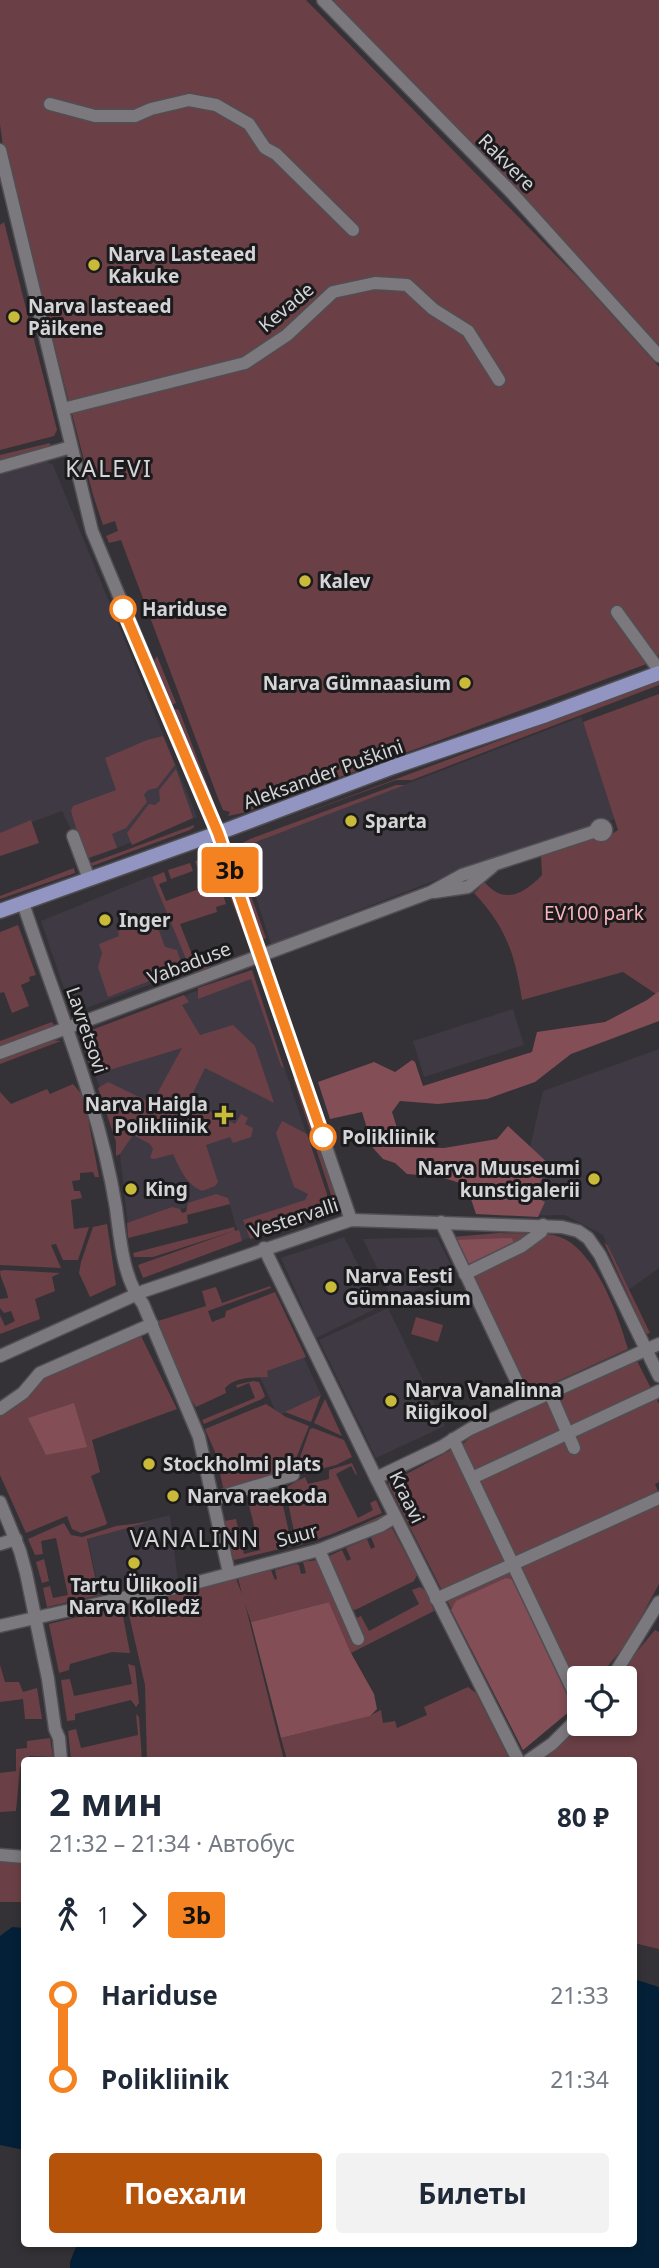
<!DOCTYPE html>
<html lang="ru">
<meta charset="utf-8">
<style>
:root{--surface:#fff;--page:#f2f2f3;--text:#1f2937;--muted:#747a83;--accent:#b45309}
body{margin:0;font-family:"Noto Sans",sans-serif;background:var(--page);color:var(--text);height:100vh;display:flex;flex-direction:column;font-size:26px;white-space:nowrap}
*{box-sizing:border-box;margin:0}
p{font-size:23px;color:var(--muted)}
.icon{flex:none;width:38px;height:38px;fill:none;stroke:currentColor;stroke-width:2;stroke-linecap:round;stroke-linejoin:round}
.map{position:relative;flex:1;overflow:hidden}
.drawer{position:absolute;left:21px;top:1757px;width:616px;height:490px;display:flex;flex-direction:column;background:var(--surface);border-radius:7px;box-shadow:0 4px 10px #0003}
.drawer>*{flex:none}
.badge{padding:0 14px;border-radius:5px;font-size:24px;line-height:46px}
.tools{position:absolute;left:567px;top:1666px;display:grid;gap:14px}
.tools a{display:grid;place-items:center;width:70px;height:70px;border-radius:7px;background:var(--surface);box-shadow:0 4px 10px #0003;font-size:35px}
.map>.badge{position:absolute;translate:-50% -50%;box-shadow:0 0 0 4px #fff}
.legs{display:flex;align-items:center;gap:10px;height:77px;padding:0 28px;font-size:23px}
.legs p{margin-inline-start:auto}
.headline{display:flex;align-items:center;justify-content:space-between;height:119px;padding:0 28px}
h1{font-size:38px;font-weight:700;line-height:52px}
.action{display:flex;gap:14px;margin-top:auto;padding:14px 28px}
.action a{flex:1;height:80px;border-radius:7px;background:var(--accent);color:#fff;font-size:28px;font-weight:700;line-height:80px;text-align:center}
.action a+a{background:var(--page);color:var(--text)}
ul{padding:0 28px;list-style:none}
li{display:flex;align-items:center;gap:24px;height:84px;font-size:26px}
li i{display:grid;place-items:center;width:10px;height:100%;margin:0 9px;background:currentColor}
li i::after{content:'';width:18px;height:18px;margin:-9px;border:5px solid;border-radius:50%;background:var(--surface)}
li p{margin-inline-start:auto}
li:first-child i{background:linear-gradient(#0000 50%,currentColor 0)}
li:last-child i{background:linear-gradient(currentColor 50%,#0000 0)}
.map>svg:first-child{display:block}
.built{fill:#3e3943}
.green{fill:#6a4046}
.forest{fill:#834e56}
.water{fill:#042038}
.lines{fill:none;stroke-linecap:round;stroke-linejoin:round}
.minor-casing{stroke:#504e52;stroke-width:15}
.major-casing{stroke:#504e52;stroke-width:17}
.minor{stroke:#7c797e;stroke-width:12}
.major{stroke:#9295c2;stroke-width:14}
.line-1-casing{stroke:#fff;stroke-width:16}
.line-1{stroke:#f58220;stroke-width:10}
.poi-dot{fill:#caba3a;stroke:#1b1a1c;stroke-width:2.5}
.stop-1-dot{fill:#fff;stroke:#f58220;stroke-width:3.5}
.labels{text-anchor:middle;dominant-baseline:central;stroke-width:6;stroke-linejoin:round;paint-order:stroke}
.street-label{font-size:19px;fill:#d5d4d7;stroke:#1b1a1c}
.poi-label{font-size:19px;font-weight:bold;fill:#d5d4d7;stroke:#1b1a1c;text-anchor:start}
.stop-label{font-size:19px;font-weight:bold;fill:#d5d4d7;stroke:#1b1a1c;text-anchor:start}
.park-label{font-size:19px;fill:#fbb5bd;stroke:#1b1a1c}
.quarter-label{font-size:23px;letter-spacing:2px;fill:#d5d4d7;stroke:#1b1a1c}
</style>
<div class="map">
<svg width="659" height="2268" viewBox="0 0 659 2268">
<rect width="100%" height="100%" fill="#343236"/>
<g class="built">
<polygon points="46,461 53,465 197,817 86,860 62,811 0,834 0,471"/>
<polygon points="581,717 615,819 528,852 525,847 467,868 271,944 240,848"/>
<polygon points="151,876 174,920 191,965 184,972 75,1012 71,1009 41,921"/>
<polygon points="252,970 332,1211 240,1241 230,1205 214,1199 128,1225 118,1138 93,1069 86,1041 191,993"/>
<polygon points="513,1009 524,1045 424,1077 413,1041"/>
<polygon points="659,1049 659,1268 627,1291 603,1235 565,1215 514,1216 543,1091"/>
<polygon points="344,1237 379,1307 316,1338 281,1258"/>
<polygon points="437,1237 454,1271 393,1301 363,1239"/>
<polygon points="388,1308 445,1426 376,1458 319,1340"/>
<polygon points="301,1351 321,1395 278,1416 257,1371"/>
<polygon points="170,1515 178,1582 100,1596 87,1535"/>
</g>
<g class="green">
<polygon points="0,0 306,0 584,284 659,367 659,655 644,665 242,813 228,816 230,812 223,810 218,798 121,540 109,543 106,536 118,531 115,521 103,525 93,495 3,146 0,124"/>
<polygon points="332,0 659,0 659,357"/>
<polygon points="4,222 57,430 54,436 0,450 0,225"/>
<polygon points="50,443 51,449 0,462 0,455"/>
<polygon points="157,656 176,703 171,705 153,663"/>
<polygon points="659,681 659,685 412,780 396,780 270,826"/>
<path d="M 659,694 L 659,996 L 623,972 L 522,1000 C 515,954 506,927 474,893 L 480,887 L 482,879 C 502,906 523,895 542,875 L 541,854 L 591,837 L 604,839 L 618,830 L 583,722 Z"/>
<polygon points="175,709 179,710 215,805 214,809 173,711"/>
<polygon points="163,736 175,765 157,788 148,790 144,795 147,802 126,828 112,834 117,848 85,859 71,811 73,806 116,790 105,758 147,740"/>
<polygon points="176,769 193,818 132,845 127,833 149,804 155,805 160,801 159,790"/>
<polygon points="396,785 405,785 240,848 239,845 250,839"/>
<polygon points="31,820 39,843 0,856 0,833"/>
<polygon points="194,825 194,827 190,830 92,866 91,863"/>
<polygon points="237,856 266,938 263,939 233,857"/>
<polygon points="207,858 213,862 226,904 216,907 217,912 180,924 193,957 205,953 210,967 197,972 189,966 152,877 164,872 167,881 159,884 166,901 213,884 207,866 198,869 195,861"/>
<polygon points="190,863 193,871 171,879 168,870"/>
<polygon points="220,864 221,865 250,943 248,944 218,865"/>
<polygon points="74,868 75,873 0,899 0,896"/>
<polygon points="161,918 162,922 157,925 165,947 177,950 183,968 108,997 98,967 102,953 99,944 119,936 118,931 152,919 153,921"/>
<polygon points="18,925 36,975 29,977 30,981 21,985 29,1006 12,1013 4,992 0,993 0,932"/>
<polygon points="252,970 284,1068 281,1066 251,979 198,999 198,988"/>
<path d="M 184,995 L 189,1002 L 182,1005 L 200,1035 L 233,1025 L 255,1046 L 274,1103 L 205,1068 L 189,1101 L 235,1124 L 241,1114 L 248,1118 L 245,1124 L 253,1128 L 251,1137 L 233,1143 L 230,1137 L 206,1145 L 218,1182 L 215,1186 L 202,1191 C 186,1184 180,1169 173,1154 L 154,1159 L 150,1158 L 153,1149 L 150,1144 L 133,1135 L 120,1154 L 116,1156 L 116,1142 L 98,1088 L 108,1082 L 152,1103 L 182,1048 L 96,1074 L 92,1072 L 81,1041 L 89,1031 Z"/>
<polygon points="52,1022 54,1026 0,1046 0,1041"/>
<polygon points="51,1040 61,1041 0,1064 0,1059"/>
<polygon points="293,1078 297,1082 338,1203 333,1201"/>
<polygon points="73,1084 84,1097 99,1177 95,1177 93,1172 80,1173 80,1180 72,1181 74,1191 80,1191 82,1198 71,1200 74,1229 89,1227 78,1260 63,1260 56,1244 51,1245 61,1268 0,1265 0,1092 11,1104 47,1089 50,1094"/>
<polygon points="282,1121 307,1134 327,1194 326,1202 320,1215 250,1239 243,1220 305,1200 308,1194 294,1187 276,1133"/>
<polygon points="216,1194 228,1198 230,1204 187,1215 188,1223 128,1238 127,1223 172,1207 180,1209 182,1213 186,1212 188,1203"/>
<polygon points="107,1224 116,1285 90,1297 79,1273 81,1262 93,1227"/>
<polygon points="234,1227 235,1231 239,1230 242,1241 143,1278 138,1265 234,1231 153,1257 134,1257 133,1253"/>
<path d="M 499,1233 C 517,1234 536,1232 553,1235 C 593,1242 618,1315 628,1349 L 525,1396 L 452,1237 Z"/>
<polygon points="604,1242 608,1246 650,1333 646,1334"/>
<path d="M 4,1270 L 60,1273 L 52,1277 L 55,1291 L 35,1299 L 40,1319 L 0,1334 L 0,1315 L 5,1326 L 15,1321 L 11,1311 L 4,1313 L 0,1308 L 0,1299 L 8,1298 C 7,1288 0,1279 0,1271 Z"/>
<path d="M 270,1286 L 271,1288 L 208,1311 L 212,1322 L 225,1317 L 226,1311 L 275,1292 L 306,1357 L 267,1371 L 268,1377 C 253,1378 236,1376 225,1388 L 226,1393 L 196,1407 L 186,1392 L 158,1321 L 206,1306 L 202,1291 L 216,1287 L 222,1303 Z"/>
<polygon points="416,1317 443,1325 438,1342 411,1334"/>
<polygon points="139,1332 177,1409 92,1440 100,1472 91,1476 107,1523 105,1525 81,1533 72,1529 67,1516 26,1533 0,1475 0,1414 41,1376"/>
<polygon points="635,1357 659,1404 659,1482 655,1484 659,1494 659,1584 627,1643 598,1678 579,1678 579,1702 523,1750 388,1484 464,1443 472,1435"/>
<polygon points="253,1381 259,1382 265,1396 262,1399 204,1424 202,1420 255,1398 249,1383 237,1388 236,1385"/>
<polygon points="321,1395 311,1422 285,1412"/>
<polygon points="325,1399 342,1436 314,1423"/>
<path d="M 266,1404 L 286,1417 L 309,1426 L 291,1471 C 268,1478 247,1482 224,1491 L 215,1452 L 205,1429 Z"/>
<polygon points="313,1428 344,1440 352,1457 336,1465 302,1474 297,1466 310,1429"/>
<polygon points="352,1463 357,1474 356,1475 351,1466 336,1474 358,1518 373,1510 370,1503 376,1500 382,1513 332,1534 297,1546 285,1488 305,1477 308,1484 329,1479 329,1470"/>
<polygon points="280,1492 292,1546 234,1560 230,1548 242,1545 244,1554 260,1550 248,1501"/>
<polygon points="383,1515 384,1517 328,1543 245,1563 328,1540"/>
<polygon points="236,1519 241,1541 230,1544 224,1521"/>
<polygon points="149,1522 87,1539 99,1595 47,1607 43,1588 50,1586 53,1598 68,1595 56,1538 41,1541 43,1554 35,1555 28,1539 64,1523 71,1535 82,1537 116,1526"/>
<polygon points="392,1528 417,1575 414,1581 355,1610 349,1609 327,1563 331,1561 329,1556 342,1550 347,1561 351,1559 346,1548 367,1539 371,1549 375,1547 371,1537"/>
<polygon points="44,1559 49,1581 42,1583 36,1562"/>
<polygon points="317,1560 354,1619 361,1616 369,1631 419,1604 412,1590 420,1587 426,1591 434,1611 351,1653 329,1602 251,1622 245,1604 284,1760 147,1760 145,1685 129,1615 129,1604 236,1579 242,1594 238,1578 271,1570 275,1580 277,1579 275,1570 296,1564 299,1565 301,1574 306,1573 303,1562"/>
<polygon points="115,1608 121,1608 122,1611 130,1653 112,1652 70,1664 69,1670 59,1673 49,1624"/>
<polygon points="655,1630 659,1632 659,1949 634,1943 634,1760 533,1760 579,1724 625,1724 625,1678 615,1678"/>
<polygon points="128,1664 135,1666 139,1703 136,1707 131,1700 75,1714 75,1720 67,1721 61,1680 70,1679 74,1696 132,1684"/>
<polygon points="0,1665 5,1682 19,1682 23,1692 37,1688 42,1719 25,1719 23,1699 0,1702"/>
<polygon points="468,1687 476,1693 510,1760 287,1760 281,1738 369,1716 381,1710 383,1723 395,1721 397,1728 427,1715 424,1707"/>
<polygon points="136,1714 139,1717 142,1760 71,1760 68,1731 76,1729 81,1748 138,1735"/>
<polygon points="50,1738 53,1757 29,1756 28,1760 24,1760 24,1767 20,1767 16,1811 0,1812 0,1773 16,1771 16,1749 27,1748 27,1741"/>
<rect x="0" y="1859" width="24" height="43"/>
</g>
<g class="forest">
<polygon points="659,991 659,1021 571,1054 535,1082 487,1099 438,1104 400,1101 392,1112 403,1147 444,1148 497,1139 508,1126 549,1164 534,1196 545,1202 538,1217 476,1214 468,1190 463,1184 441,1177 407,1174 395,1163 383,1159 373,1148 362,1112 330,1119 318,1082 374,1062 395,1072 412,1060 415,1062 423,1086 532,1052 537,1032 605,1022 647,1000"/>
<polygon points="512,1238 514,1244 466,1266 454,1240"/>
<polygon points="74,1403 87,1447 46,1455 28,1418"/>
<polygon points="506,1578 513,1580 576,1706 523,1750 451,1610 456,1601"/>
<polygon points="329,1602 351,1653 374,1694 377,1709 370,1716 281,1738 251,1622"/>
</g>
<g class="water">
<polygon points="12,1927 24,1928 24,2150 0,2145 0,1936"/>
<polygon points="634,1979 659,1987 659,2268 70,2268 70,2262 77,2244 634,2244"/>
</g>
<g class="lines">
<g class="minor-casing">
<g id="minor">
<polyline points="323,0 511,192 659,356"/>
<polyline points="50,104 95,116 135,116 151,109 189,100 216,105 249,124 265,148 276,154 353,230"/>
<polyline points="0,150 92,531 218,833 351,1220"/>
<polyline points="63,409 245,363 287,335 333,292 375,283 407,285 433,309 468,331 499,380"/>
<polyline points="0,467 71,447"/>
<polyline points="617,612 659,670"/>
<circle cx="601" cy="830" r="5"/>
<polyline points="73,836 89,879"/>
<polyline points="434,892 468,887 492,867"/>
<path d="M 23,903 C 56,1004 99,1102 116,1208 C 120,1239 123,1279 143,1304 L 199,1437 L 229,1573"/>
<polyline points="0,1053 431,892 462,875 596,831"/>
<polyline points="441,1222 527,1403"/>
<polyline points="264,1248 376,1478 518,1760"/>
<polyline points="465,1274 522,1246 541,1232 543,1225"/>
<polyline points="0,1356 144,1291 351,1220 562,1227 578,1231 588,1238 600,1255 659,1376"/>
<polyline points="550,1393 574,1448"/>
<polyline points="0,1409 23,1393 40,1373 152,1324"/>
<polyline points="453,1439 579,1703"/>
<polyline points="376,1478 441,1447 470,1429 659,1344"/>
<polyline points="472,1478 659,1391"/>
<polyline points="213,1499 293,1475"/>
<polyline points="0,1502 20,1551 26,1573 48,1679 55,1729 59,1738 61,1760"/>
<polyline points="0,1544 16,1539"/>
<polyline points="319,1550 358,1639"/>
<polyline points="436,1599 659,1498"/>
<polyline points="0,1626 123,1598 180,1587 319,1550 380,1526 395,1517"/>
<polyline points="612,1678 659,1602"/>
<polyline points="529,1760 552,1744 579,1717"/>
<polyline points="0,1855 24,1857"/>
</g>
</g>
<g class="major-casing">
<polyline id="major" points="0,911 229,829 393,767 546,715 659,673"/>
</g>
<use href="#minor" class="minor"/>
<use href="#major" class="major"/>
</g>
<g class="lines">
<g class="line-1-casing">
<polyline id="line-1" points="123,609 218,833 323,1137"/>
</g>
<use href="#line-1" class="line-1"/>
</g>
<g class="poi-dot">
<circle cx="94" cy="265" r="7"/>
<circle cx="14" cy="317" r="7"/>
<circle cx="305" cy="581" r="7"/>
<circle cx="465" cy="683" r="7"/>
<circle cx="351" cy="821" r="7"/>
<circle cx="105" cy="920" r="7"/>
<path d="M220.5 1104.5h7v7h7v7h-7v7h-7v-7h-7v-7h7z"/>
<circle cx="594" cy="1179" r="7"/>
<circle cx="131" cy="1189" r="7"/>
<circle cx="331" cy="1287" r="7"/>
<circle cx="391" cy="1401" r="7"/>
<circle cx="149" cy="1464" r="7"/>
<circle cx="173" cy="1496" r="7"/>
<circle cx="134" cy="1563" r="7"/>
</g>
<g class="stop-1-dot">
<circle cx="123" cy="609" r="12"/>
<circle cx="323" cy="1137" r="12"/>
</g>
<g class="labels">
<g class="street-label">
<text transform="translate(507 162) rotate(45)">Rakvere</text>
<text transform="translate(286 307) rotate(-40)">Kevade</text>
<text transform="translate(323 774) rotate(-20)">Aleksander Puškini</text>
<text transform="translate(189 963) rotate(-21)">Vabaduse</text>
<text transform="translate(87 1030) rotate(71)">Lavretsovi</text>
<text transform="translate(294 1218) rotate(-18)">Vestervalli</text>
<text transform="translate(407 1497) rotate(64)">Kraavi</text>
<text transform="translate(297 1535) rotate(-15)">Suur</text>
</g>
<g class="poi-label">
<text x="108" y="254">Narva Lasteaed<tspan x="108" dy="22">Kakuke</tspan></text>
<text x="28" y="306">Narva lasteaed<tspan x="28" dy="22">Päikene</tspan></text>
<text x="319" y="581">Kalev</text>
<text x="451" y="683" text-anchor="end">Narva Gümnaasium</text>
<text x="365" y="821">Sparta</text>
<text x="119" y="920">Inger</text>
<text x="208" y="1104" text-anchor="end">Narva Haigla<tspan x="208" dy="22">Polikliinik</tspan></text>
<text x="580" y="1168" text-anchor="end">Narva Muuseumi<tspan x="580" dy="22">kunstigalerii</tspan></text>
<text x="145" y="1189">King</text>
<text x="345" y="1276">Narva Eesti<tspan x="345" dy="22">Gümnaasium</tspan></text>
<text x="405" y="1390">Narva Vanalinna<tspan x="405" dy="22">Riigikool</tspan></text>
<text x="163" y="1464">Stockholmi plats</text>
<text x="187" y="1496">Narva raekoda</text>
<text x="134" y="1585" text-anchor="middle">Tartu Ülikooli<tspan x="134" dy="22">Narva Kolledž</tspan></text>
</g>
<g class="stop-label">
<text x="142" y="609">Hariduse</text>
<text x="342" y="1137">Polikliinik</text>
</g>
<g class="park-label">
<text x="594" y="913">EV100 park</text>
</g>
<g class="quarter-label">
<text x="109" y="468">KALEVI</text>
<text x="195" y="1538">VANALINN</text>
</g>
</g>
</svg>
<div class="tools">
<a><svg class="icon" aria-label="locate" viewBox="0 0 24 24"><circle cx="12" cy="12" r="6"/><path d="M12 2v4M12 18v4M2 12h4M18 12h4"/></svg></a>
</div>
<b class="badge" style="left:230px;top:870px;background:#f58220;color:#111">3b</b>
<section class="drawer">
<div class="headline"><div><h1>2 мин</h1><p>21:32 – 21:34 · Автобус</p></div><b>80 ₽</b></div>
<div class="legs"><svg class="icon" aria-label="walk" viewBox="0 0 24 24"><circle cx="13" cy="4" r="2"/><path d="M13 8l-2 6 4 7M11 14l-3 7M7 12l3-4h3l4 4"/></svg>1<svg class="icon" aria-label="forward" viewBox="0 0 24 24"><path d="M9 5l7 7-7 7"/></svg><b class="badge" style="background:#f58220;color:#111">3b</b></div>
<ul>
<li><i style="color:#f58220"></i><b>Hariduse</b><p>21:33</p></li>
<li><i style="color:#f58220"></i><b>Polikliinik</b><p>21:34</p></li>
</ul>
<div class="action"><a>Поехали</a><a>Билеты</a></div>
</section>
</div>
